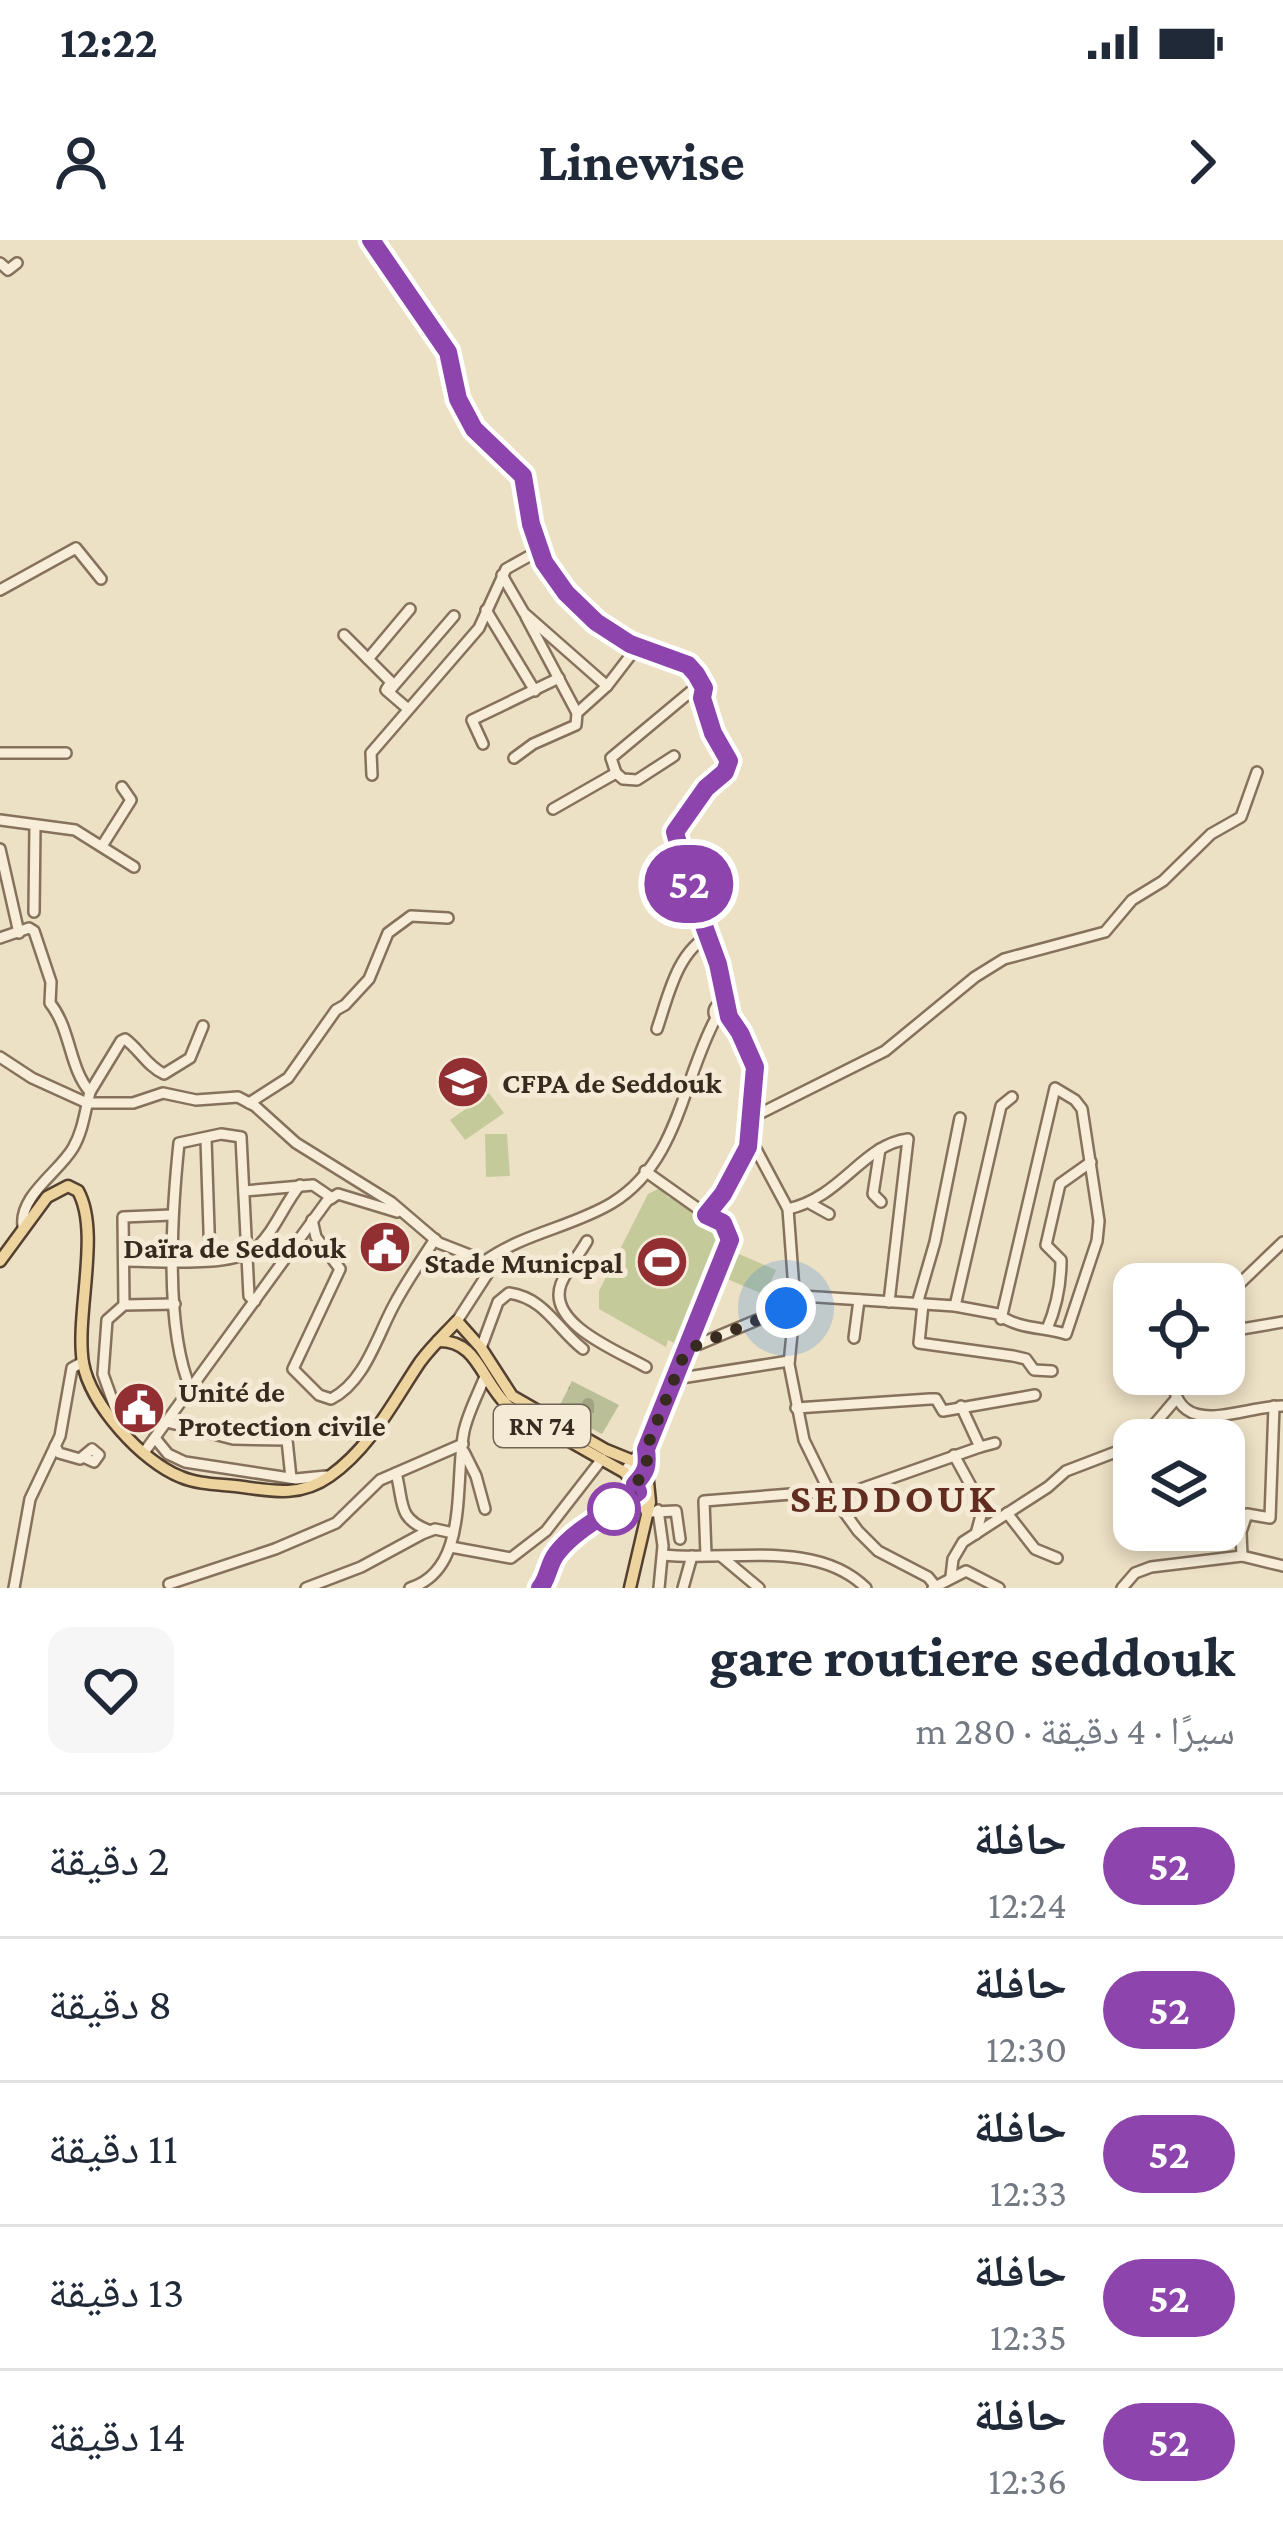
<!DOCTYPE html>
<html lang="ar">
<meta charset="utf-8">
<style>
:root{--surface:#fff;--page:#f6f6f7;--text:#1f2937;--muted:#747a83;--line:#e0e1e3}
body{margin:0;font-family:"Crimson Pro","Noto Naskh Arabic",serif;background:var(--page);color:var(--text);direction:rtl;height:100vh;display:flex;flex-direction:column;font-size:45px;white-space:nowrap}
*{box-sizing:border-box;margin:0}
p{font-size:39px;color:var(--muted)}
.icon{flex:none;width:66px;height:66px;fill:none;stroke:currentColor;stroke-width:2;stroke-linecap:round;stroke-linejoin:round}
.map{position:relative;height:1348px;overflow:hidden;direction:ltr}
.panel{display:flex;flex-direction:column;background:var(--surface);flex:1}
.panel>*{flex:none}
.badge{padding:0 24px;border-radius:39px;font-size:42px;line-height:78px}
.buttons{position:absolute;left:1113px;top:1023px;display:grid;gap:24px}
.buttons a{display:grid;place-items:center;width:132px;height:132px;border-radius:24px;background:var(--surface);box-shadow:0 6px 18px #0003;font-size:60px}
.you{position:absolute;width:60px;height:60px;margin:-30px;border:9px solid #fff;border-radius:50%;background:#1a73e8;box-shadow:0 0 0 18px #1a73e833}
.map>.badge{position:absolute;translate:-50% -50%;box-shadow:0 0 0 6px #fff}
.round{display:grid;place-items:center;flex:none;width:126px;height:126px;border-radius:24px;background:var(--page)}
.summary{display:flex;align-items:center;justify-content:space-between;height:204px;padding:0 48px}
h1{font-size:57px;font-weight:700;line-height:90px}
ul{padding:0;list-style:none}
li{display:flex;align-items:center;gap:36px;height:144px;padding:0 48px;border-top:3px solid var(--line)}
li div{flex:1}
li b{display:block;font-size:45px}
li em{font-style:normal}
li .badge{min-width:132px;font-weight:700;text-align:center}
.status{display:flex;justify-content:space-between;align-items:center;height:84px;padding:0 60px;background:var(--surface);direction:ltr}
.status svg{height:33px;fill:currentColor}
header{display:flex;justify-content:space-between;align-items:center;height:156px;padding:0 48px;background:var(--surface);font-size:54px;font-weight:700}
.map>svg:first-child{display:block}
.cemetery{fill:url(#cemetery-stones)}
.park{fill:#c5ca9a}
.lines{fill:none;stroke-linecap:round;stroke-linejoin:round}
.minor-casing{stroke:#86725c;stroke-width:14}
.major-casing{stroke:#544030;stroke-width:15}
.minor{stroke:#f7edd8;stroke-width:9}
.major{stroke:#edd49f;stroke-width:10}
.line-casing{stroke:#fff;stroke-width:27}
.line{stroke:#8e44ad;stroke-width:18}
.walk{stroke:#372a1f;stroke-width:12;stroke-dasharray:0 21.6}
.stop-dot{fill:#fff;stroke:#8e44ad;stroke-width:6}
.labels{text-anchor:middle;dominant-baseline:central;stroke-width:10;stroke-linejoin:round;paint-order:stroke}
.shield{fill:#f4ead5;stroke:#706456;stroke-width:3}
.shield-label{font-size:27px;font-weight:bold;fill:#372a1f}
.poi-label{font-size:30px;font-weight:bold;fill:#372a1f;stroke:#f4ead5;text-anchor:start}
.district-label{font-size:42px;font-weight:bold;letter-spacing:3px;fill:#622d21;stroke:#f4ead5}
</style>
<div class="status"><b>12:22</b><svg viewBox="0 0 49 12"><path d="M0 12V9h3v3zM5 12V6h3v6zM10 12V3h3v9zM15 12V0h3v12zM26 1h20v11H26zM47 4h2v5h-2z"/></svg></div>
<header><svg class="icon" aria-label="forward" viewBox="0 0 24 24"><path d="M9 5l7 7-7 7"/></svg>Linewise<svg class="icon" aria-label="person" viewBox="0 0 24 24"><circle cx="12" cy="8" r="4"/><path d="M4 21q1-7 8-7t8 7"/></svg></header>
<div class="map">
<svg width="1283" height="1348" viewBox="0 0 1283 1348">
<defs>
<pattern id="cemetery-stones" width="16" height="16" patternUnits="userSpaceOnUse" patternTransform="scale(3)"><rect width="16" height="16" fill="#bbbf98"/><path d="M2 7V4a2 2 0 0 1 4 0v3zM10 15v-3a2 2 0 0 1 4 0v3z" fill="#a1a483"/></pattern>
</defs>
<rect width="100%" height="100%" fill="#ece0c5"/>
<polygon class="cemetery" points="572,1141 619,1165 602,1194 557,1171"/>
<g class="park">
<polygon points="489,853 504,873 465,900 450,880"/>
<polygon points="485,894 507,894 510,936 486,937"/>
<polygon points="660,948 669,958 672,955 722,992 676,1104 668,1100 666,1107 599,1069 599,1051 648,954"/>
<polygon points="732,1011 776,1030 765,1055 722,1037"/>
</g>
<g class="lines">
<g class="minor-casing">
<g id="minor">
<path d="M 371,0 L 449,112 L 457,159 L 474,189 L 523,236 L 536,302 L 544,321 L 566,353 L 611,393 L 688,425 L 704,448 C 700,473 717,499 729,521 L 725,532 L 706,547 L 675,592 L 689,645 L 710,695 L 728,766"/>
<polyline points="0,23 8,30 17,23"/>
<polyline points="502,335 524,373 607,446"/>
<polyline points="0,350 76,308 101,339"/>
<polyline points="486,370 535,451"/>
<polyline points="526,377 577,473"/>
<polyline points="344,395 391,442 386,450 408,469"/>
<polyline points="368,419 410,369"/>
<polyline points="391,449 454,376"/>
<polyline points="483,504 472,480 559,438"/>
<polyline points="0,513 66,513"/>
<polyline points="514,518 533,504 576,485 577,473 607,446 637,407"/>
<polyline points="616,533 623,539 637,540 674,516"/>
<polyline points="372,535 371,513 479,388 506,329 540,310"/>
<polyline points="553,569 616,533 611,518 701,443"/>
<polyline points="0,580 75,590 134,627"/>
<polyline points="102,606 131,560 122,547"/>
<polyline points="0,609 19,693"/>
<polyline points="34,672 35,585"/>
<path d="M 0,698 L 29,688 L 34,691 L 51,742 L 50,763 C 71,789 69,828 90,852 C 85,871 83,891 73,908 C 59,932 19,956 23,986"/>
<circle cx="722" cy="772" r="8"/>
<path d="M 657,789 C 668,757 677,711 710,695"/>
<polyline points="0,817 32,838 87,863 133,863 163,853 196,860 238,857 255,866 296,903 391,962 439,1003 485,1021 488,1033 457,1081"/>
<path d="M 90,852 L 121,801 L 125,799 C 139,809 147,826 164,834 L 190,818 L 203,786"/>
<polyline points="249,863 288,838 336,770 345,765 369,739 388,693 411,676 448,678"/>
<polyline points="751,878 885,811 975,737 1004,719 1105,692 1132,660 1163,641 1211,594 1241,577 1257,532"/>
<polyline points="750,898 788,969 795,1063 789,1124 804,1200 829,1251 858,1291 878,1311 928,1337 937,1348"/>
<polyline points="206,899 210,1020"/>
<polyline points="880,909 873,954 881,962"/>
<polyline points="645,931 707,975"/>
<polyline points="244,951 313,945 332,958"/>
<polyline points="811,964 829,974"/>
<path d="M 788,969 C 842,957 862,905 908,899 L 889,1062"/>
<path d="M 312,980 L 316,997 L 340,1029 L 293,1129 L 319,1155 L 331,1159 C 365,1142 377,1096 394,1065 C 406,1042 421,1021 435,999"/>
<path d="M 587,1001 C 579,1015 567,1029 561,1044 C 546,1084 620,1112 646,1127"/>
<path d="M 124,1021 C 156,1021 233,1028 256,1008 C 275,991 284,964 300,945"/>
<path d="M 485,1021 C 524,993 572,987 612,963 C 679,922 682,840 716,778"/>
<polyline points="917,1064 935,1002 960,878"/>
<polyline points="923,1064 919,1103 1013,1116 1026,1119 1034,1130 1052,1131"/>
<polyline points="124,1065 123,977 172,975"/>
<polyline points="1224,1065 1232,1051 1283,1002"/>
<polyline points="955,1066 1001,866 1012,857"/>
<path d="M 1047,1089 C 1057,1066 1061,1045 1061,1020 L 1046,1005 L 1060,944 L 1091,922"/>
<polyline points="1224,1092 1283,1082"/>
<polyline points="854,1098 859,1060"/>
<path d="M 481,1108 L 498,1062 L 509,1053 C 545,1058 557,1089 583,1109"/>
<path d="M 685,1110 L 786,1068 L 802,1056 L 955,1066 L 998,1074 C 1017,1089 1043,1087 1066,1094 L 1097,1001 L 1099,981 L 1082,869 L 1075,860 L 1055,848 L 1001,1079"/>
<path d="M 1172,1134 C 1175,1203 1241,1166 1283,1166"/>
<polyline points="675,1139 789,1121"/>
<path d="M 191,1150 C 164,1088 172,970 179,903 L 221,894 L 241,897 L 249,1056 L 255,1061"/>
<polyline points="961,1166 980,1207 995,1203"/>
<polyline points="796,1168 930,1159 936,1159 943,1171 1035,1155"/>
<polyline points="167,1182 233,1199 287,1200 291,1238"/>
<polyline points="122,1187 103,1134 107,1080 124,1065 175,1064"/>
<polyline points="155,1198 168,1214 185,1222 296,1239 326,1236"/>
<polyline points="1141,1200 1176,1159"/>
<polyline points="55,1206 59,1213 80,1219 92,1209 99,1215 94,1222 83,1217"/>
<polyline points="145,1211 327,961 338,954 397,972"/>
<polyline points="464,1212 476,1236 485,1269"/>
<polyline points="954,1215 983,1268 976,1294"/>
<path d="M 624,1232 L 652,1197 L 730,1000 L 723,983 L 707,975 C 749,920 779,838 729,777"/>
<path d="M 396,1233 C 404,1263 397,1278 428,1290"/>
<polyline points="835,1258 980,1207"/>
<polyline points="658,1270 663,1306 659,1348"/>
<polyline points="652,1272 676,1271 680,1299"/>
<polyline points="1007,1273 1035,1309 1057,1318"/>
<polyline points="451,1307 511,1318 546,1291 602,1219"/>
<path d="M 663,1315 C 727,1322 816,1298 866,1348"/>
<polyline points="706,1315 704,1261 829,1251"/>
<polyline points="1242,1316 1241,1292 1247,1274 1270,1278 1274,1166"/>
<polyline points="722,1317 759,1348"/>
<polyline points="951,1336 953,1319 963,1302 1048,1247 1066,1231 1134,1205"/>
<polyline points="169,1344 275,1309 336,1283 380,1240 463,1204"/>
<polyline points="14,1348 30,1259 60,1196 72,1128 83,1122"/>
<polyline points="306,1348 361,1327 422,1294 435,1289 453,1293"/>
<path d="M 410,1348 C 470,1330 454,1241 464,1191 C 468,1173 477,1156 484,1139"/>
<path d="M 540,1348 C 549,1337 548,1324 557,1313 C 576,1288 613,1271 638,1252"/>
<polyline points="683,1348 692,1316"/>
<polyline points="933,1348 966,1331 999,1348"/>
<polyline points="1122,1348 1135,1333 1151,1327 1242,1316 1283,1326"/>
</g>
</g>
<g class="major-casing">
<g id="major">
<path d="M 0,1021 L 47,957 L 68,946 L 78,951 C 101,992 75,1075 83,1123 C 90,1164 142,1222 181,1237 C 200,1245 222,1244 243,1247 C 276,1252 302,1256 330,1236 C 371,1207 393,1162 420,1122 C 431,1107 444,1095 457,1081 L 481,1108 L 512,1156 L 606,1210 L 638,1223 L 647,1232 L 650,1262 L 630,1348"/>
<path d="M 438,1101 C 478,1100 481,1141 508,1166 L 624,1232 L 635,1243 L 647,1273"/>
</g>
</g>
<use href="#minor" class="minor"/>
<use href="#major" class="major"/>
</g>
<g class="lines">
<g class="line-casing">
<path id="line" d="M 371,0 L 448,112 L 458,159 L 474,189 L 523,236 L 531,284 L 544,322 L 566,353 L 596,382 L 630,404 L 688,425 L 696,434 L 704,448 L 702,458 L 713,493 L 729,521 L 725,532 L 706,548 L 675,592 L 689,645 L 718,724 L 729,777 L 740,793 L 755,827 L 748,907 L 723,954 L 706,975 L 723,983 L 730,1000 L 646,1209 C 648,1226 647,1231 635,1244 L 638,1252 C 613,1271 576,1288 557,1313 C 548,1324 549,1337 540,1348"/>
</g>
<use href="#line" class="line"/>
<path class="walk" d="M 614,1269 L 638,1252 L 635,1244 C 647,1231 648,1226 646,1209 L 686,1110 L 786,1068"/>
</g>
<defs>
<g id="university-disc" transform="scale(2.7)"><circle r="9.5" fill="#922f32" stroke="#f4ead5"/><path d="M0-5L7-2L0 1L-7-2ZM-4 1L0 2.5L4 1V4Q0 6-4 4Z" fill="#fff"/></g>
<g id="civic-disc" transform="scale(2.7)"><circle r="9.5" fill="#922f32" stroke="#f4ead5"/><path d="M-.6-6.5H3V-4.5H.6V-3L4-1V1h2V6H-6V1h2V-1L-.6-3ZM-1.2 2.5V6h2.4V2.5Z" fill="#fff"/></g>
<g id="stadium-disc" transform="scale(2.7)"><circle r="9.5" fill="#922f32" stroke="#f4ead5"/><path d="M0-5a6.5 5 0 1 0 0 10a6.5 5 0 1 0 0-10ZM-3.5-1.8h7v3.6h-7Z" fill="#fff"/></g>
</defs>
<g fill-rule="evenodd">
<use href="#university-disc" x="463" y="842"/>
<use href="#civic-disc" x="385" y="1007"/>
<use href="#stadium-disc" x="662" y="1022"/>
<use href="#civic-disc" x="139" y="1168"/>
</g>
<circle class="stop-dot" cx="614" cy="1269" r="24"/>
<g class="labels">
<rect class="shield" x="494" y="1165" width="96" height="42" rx="9"/>
<g class="shield-label">
<text x="542" y="1186">RN 74</text>
</g>
<g class="poi-label">
<text x="502" y="842">CFPA de Seddouk</text>
<text x="346" y="1007" text-anchor="end">Daïra de Seddouk</text>
<text x="623" y="1022" text-anchor="end">Stade Municpal</text>
<text x="178" y="1151">Unité de<tspan x="178" dy="34">Protection civile</tspan></text>
</g>
<g class="district-label">
<text x="894" y="1257">SEDDOUK</text>
</g>
</g>
</svg>
<div class="buttons">
<a><svg class="icon" aria-label="locate" viewBox="0 0 24 24"><circle cx="12" cy="12" r="6"/><path d="M12 2v4M12 18v4M2 12h4M18 12h4"/></svg></a>
<a><svg class="icon" aria-label="layers" viewBox="0 0 24 24"><path d="M12 4l9 5-9 5-9-5zM3 14l9 5 9-5"/></svg></a>
</div>
<div class="you" style="left:786px;top:1068px"></div>
<b class="badge" style="left:689px;top:644px;background:#8e44ad;color:#fff">52</b>
</div>
<section class="panel">
<div class="summary"><div><h1>gare routiere seddouk</h1><p>سيرًا · 4 دقيقة · 280 m</p></div><a class="round"><svg class="icon" aria-label="heart" viewBox="0 0 24 24"><path d="M12 20l-8-8c-3-5 5-10 8-4 3-6 11-1 8 4z"/></svg></a></div>
<ul>
<li><span class="badge" style="background:#8e44ad;color:#fff">52</span><div><b>حافلة</b><p>12:24</p></div><em>2 دقيقة</em></li>
<li><span class="badge" style="background:#8e44ad;color:#fff">52</span><div><b>حافلة</b><p>12:30</p></div><em>8 دقيقة</em></li>
<li><span class="badge" style="background:#8e44ad;color:#fff">52</span><div><b>حافلة</b><p>12:33</p></div><em>11 دقيقة</em></li>
<li><span class="badge" style="background:#8e44ad;color:#fff">52</span><div><b>حافلة</b><p>12:35</p></div><em>13 دقيقة</em></li>
<li><span class="badge" style="background:#8e44ad;color:#fff">52</span><div><b>حافلة</b><p>12:36</p></div><em>14 دقيقة</em></li>
</ul>
</section>
